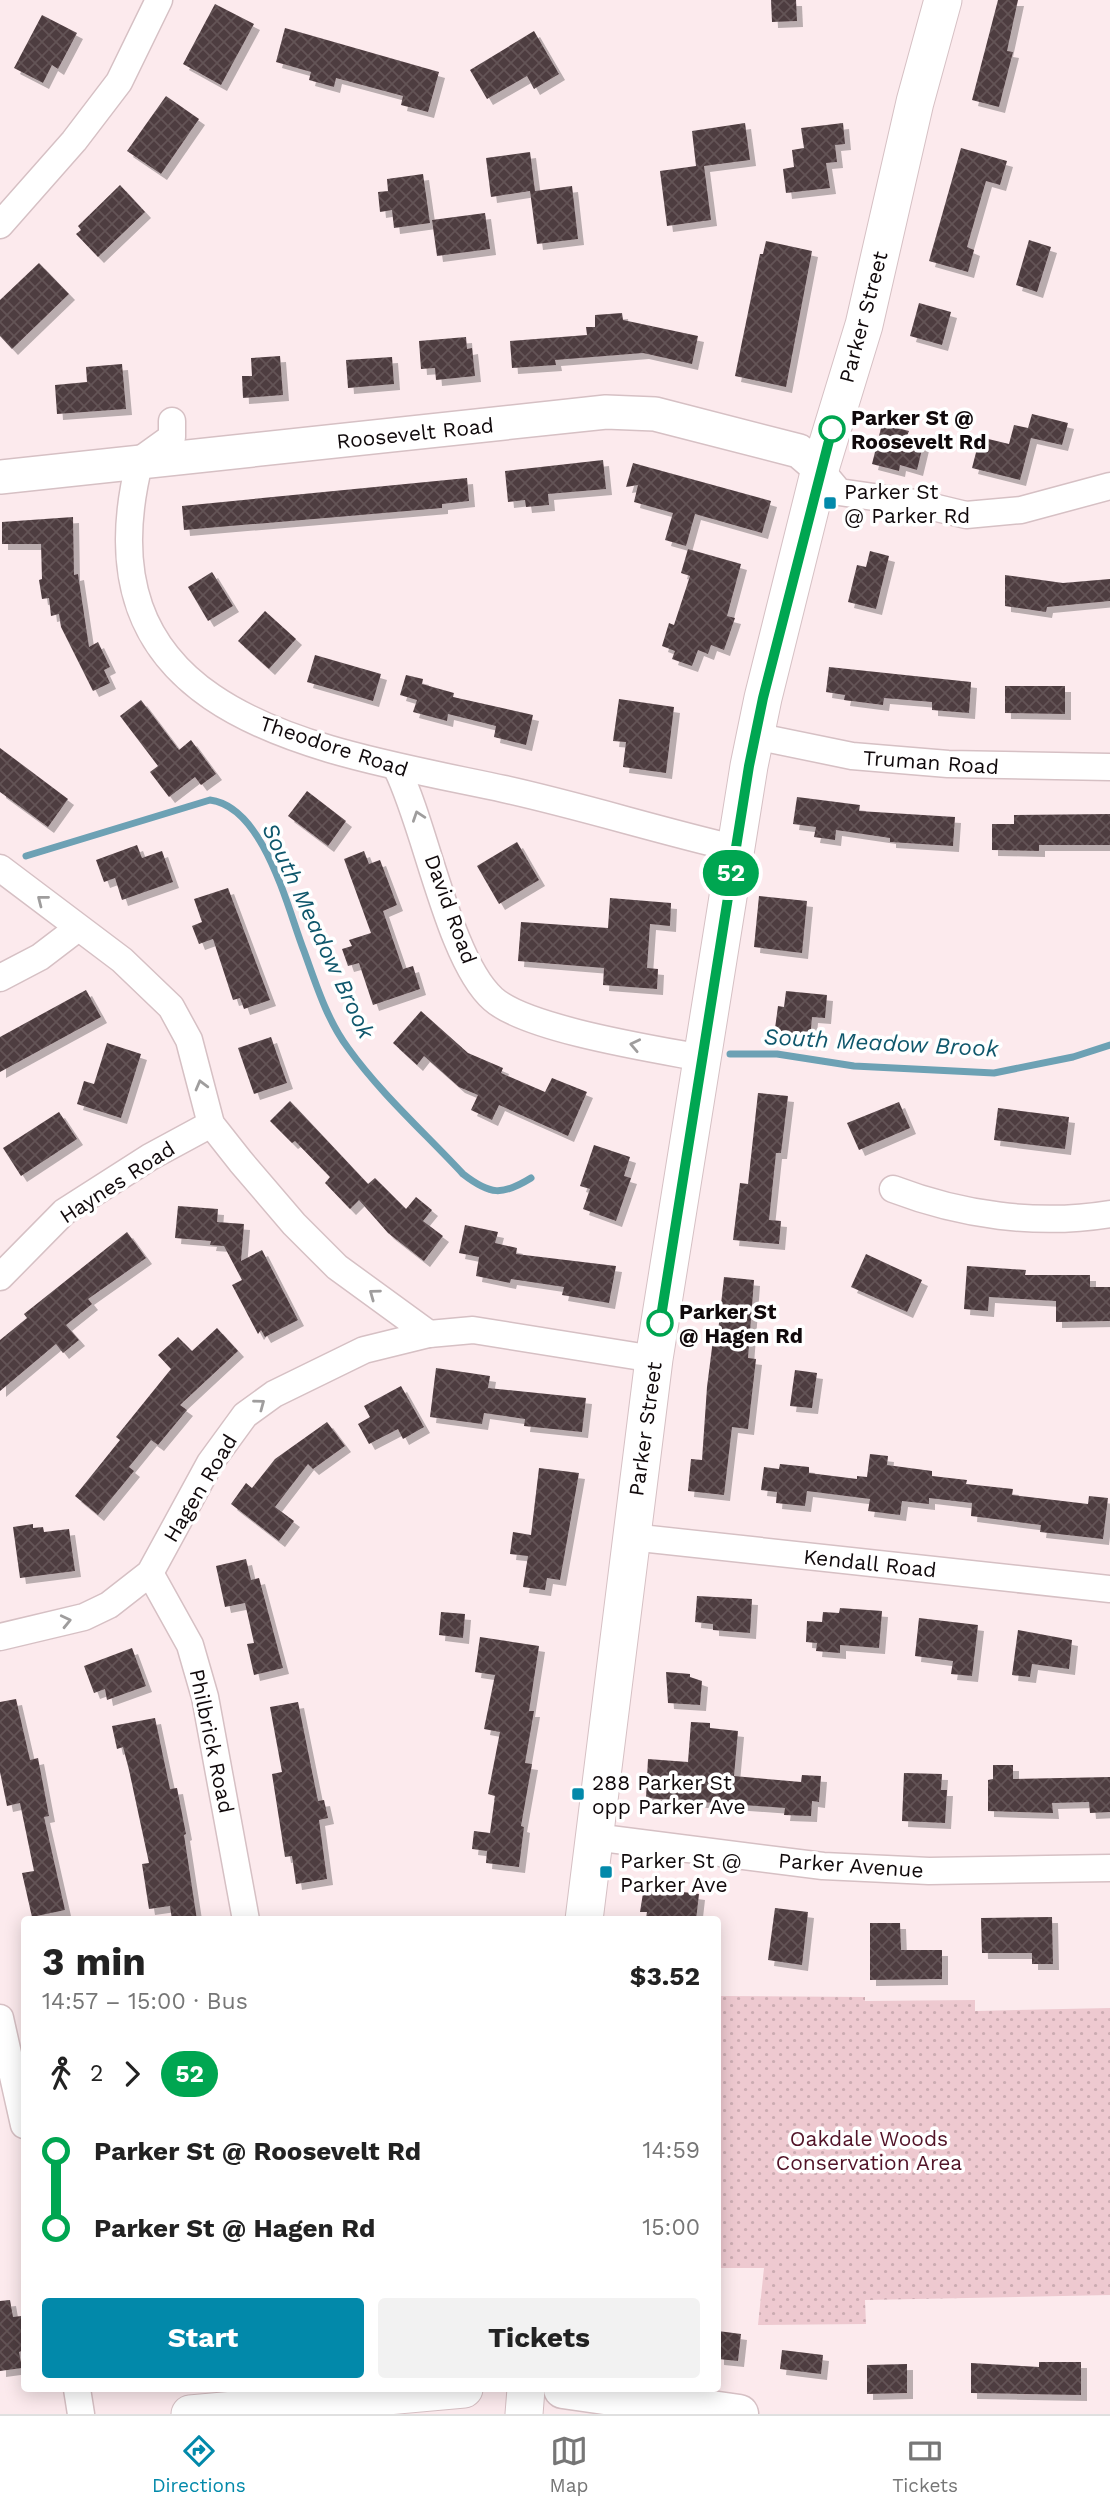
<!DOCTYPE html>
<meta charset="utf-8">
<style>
:root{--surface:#fff;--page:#f2f2f2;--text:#222;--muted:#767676;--line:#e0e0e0;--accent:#0289aa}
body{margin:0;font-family:"Work Sans",sans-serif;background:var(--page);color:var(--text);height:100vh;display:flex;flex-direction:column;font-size:26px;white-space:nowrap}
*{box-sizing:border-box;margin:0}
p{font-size:23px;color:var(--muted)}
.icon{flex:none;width:38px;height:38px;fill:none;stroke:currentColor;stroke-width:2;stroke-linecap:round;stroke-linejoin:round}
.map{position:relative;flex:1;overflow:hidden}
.panel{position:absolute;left:21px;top:1916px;width:700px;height:476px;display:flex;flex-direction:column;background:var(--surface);border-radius:7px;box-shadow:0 4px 18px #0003}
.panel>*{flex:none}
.badge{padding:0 14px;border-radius:23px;font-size:24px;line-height:46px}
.map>.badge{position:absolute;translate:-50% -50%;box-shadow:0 0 0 4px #fff}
.legs{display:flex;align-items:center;gap:10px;height:77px;padding:0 21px;font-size:23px}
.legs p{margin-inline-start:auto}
.overview{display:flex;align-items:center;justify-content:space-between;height:119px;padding:0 21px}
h1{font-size:38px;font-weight:700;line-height:52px}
.button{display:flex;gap:14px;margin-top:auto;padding:14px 21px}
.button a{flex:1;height:80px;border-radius:7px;background:var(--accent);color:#fff;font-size:28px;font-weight:700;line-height:80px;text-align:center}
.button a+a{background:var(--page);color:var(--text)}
ul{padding:0 21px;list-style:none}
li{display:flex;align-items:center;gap:24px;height:77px;font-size:26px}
li i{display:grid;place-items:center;width:10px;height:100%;margin:0 9px;background:currentColor}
li i::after{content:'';width:18px;height:18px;margin:-9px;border:5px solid;border-radius:50%;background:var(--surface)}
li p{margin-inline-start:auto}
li:first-child i{background:linear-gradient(#0000 50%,currentColor 0)}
li:last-child i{background:linear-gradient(currentColor 50%,#0000 0)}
.tabs{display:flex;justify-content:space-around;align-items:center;height:98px;border-top:2px solid var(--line);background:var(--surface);font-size:19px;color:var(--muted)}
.tabs a{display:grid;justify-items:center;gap:4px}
.tabs .current{color:var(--accent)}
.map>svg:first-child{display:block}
.park{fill:url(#park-dots)}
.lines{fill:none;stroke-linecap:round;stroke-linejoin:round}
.stream{stroke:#6da1b4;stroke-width:7}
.building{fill:url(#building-cross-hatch);filter:url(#shadow)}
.minor-casing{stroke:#d6c0c4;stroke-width:29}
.tertiary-casing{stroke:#d6c0c4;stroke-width:36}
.secondary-casing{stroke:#d6c0c4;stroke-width:39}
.trunk-casing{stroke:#d6c0c4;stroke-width:41}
.minor{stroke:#fff;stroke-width:26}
.tertiary{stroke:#fff;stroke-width:33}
.secondary{stroke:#fff;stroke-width:37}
.trunk{stroke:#fff;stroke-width:38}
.oneway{stroke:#9f9d9d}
.line-1-casing{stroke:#fff;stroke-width:16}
.line-1{stroke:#00a651;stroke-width:10}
.stop-1-dot{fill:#fff;stroke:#00a651;stroke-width:3.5}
.poi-dot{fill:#0289aa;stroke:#fff;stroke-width:2.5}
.labels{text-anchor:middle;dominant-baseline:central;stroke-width:7;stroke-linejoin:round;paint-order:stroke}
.street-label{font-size:21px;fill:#10090b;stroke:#fff}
.stop-label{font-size:21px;font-weight:bold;fill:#10090b;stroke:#fff;text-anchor:start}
.poi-label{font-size:21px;fill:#10090b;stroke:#fff;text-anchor:start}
.park-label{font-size:21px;fill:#511327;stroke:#fff}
.water-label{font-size:23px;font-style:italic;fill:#0f576c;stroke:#fff}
</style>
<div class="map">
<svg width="1110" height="2414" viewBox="0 0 1110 2414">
<defs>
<pattern id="park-dots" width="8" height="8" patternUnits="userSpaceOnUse" patternTransform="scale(1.75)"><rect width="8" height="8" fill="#eec9d0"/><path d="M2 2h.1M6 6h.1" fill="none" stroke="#cbabb1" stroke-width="1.8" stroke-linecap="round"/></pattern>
<pattern id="building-cross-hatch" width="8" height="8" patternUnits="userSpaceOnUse" patternTransform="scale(1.75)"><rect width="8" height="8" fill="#4e3c3f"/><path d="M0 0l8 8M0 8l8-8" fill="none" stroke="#635457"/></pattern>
<filter id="shadow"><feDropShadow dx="6" dy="6" stdDeviation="0" flood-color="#0004"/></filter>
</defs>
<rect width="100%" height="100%" fill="#fceaed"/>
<polygon class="park" points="718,1996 865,1997 865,2001 975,2000 975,2011 1110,2008 1110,2295 865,2300 866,2324 758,2325 764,2268 718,2268"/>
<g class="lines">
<g class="stream">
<path d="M 26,856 L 210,800 C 264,807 287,907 304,951 C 316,984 327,1020 348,1048 C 381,1094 425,1133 463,1174 C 490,1195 502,1196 531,1178"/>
<polyline points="730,1054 777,1054 854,1066 994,1073 1073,1057 1110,1045"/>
</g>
</g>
<g class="building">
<polygon points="771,0 796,0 797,21 772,22"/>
<polygon points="998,0 1018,0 1007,51 1013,52 999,107 972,100"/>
<polygon points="215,4 254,24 221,85 183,64"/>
<polygon points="42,15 77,33 58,69 52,65 43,83 14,68"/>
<polygon points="285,28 439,72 428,112 401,105 403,96 336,78 334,87 309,80 311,72 276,62"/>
<polygon points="534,31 559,74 534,89 527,76 487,99 470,70"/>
<polygon points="166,96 199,119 161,174 127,151"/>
<polygon points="745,123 750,160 704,166 711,220 667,226 660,171 696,166 692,131"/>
<polygon points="843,123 845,144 835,145 837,162 826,163 830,188 786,193 783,169 794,167 792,150 804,148 801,128"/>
<polygon points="961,148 1007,161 1000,185 986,181 967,247 974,250 968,272 929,261"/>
<polygon points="530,152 535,191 572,186 578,239 537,244 530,191 491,197 486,158"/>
<polygon points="423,174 430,223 394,228 392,210 380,212 378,192 388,191 387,179"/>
<polygon points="120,185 145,212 98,257 76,234 81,230 78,226"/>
<polygon points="485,213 490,249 437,256 432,220"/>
<polygon points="1029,240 1051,247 1037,292 1016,285"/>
<polygon points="766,241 812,251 786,387 735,376 760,254 763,254"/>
<polygon points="39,263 69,294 12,349 0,336 0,300"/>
<polygon points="919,303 951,312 942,345 910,336"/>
<polygon points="622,313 623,320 698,336 692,364 643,353 555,360 556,365 512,368 510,341 587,335 586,327 595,327 595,315"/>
<polygon points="466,337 467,349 472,348 475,376 436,380 435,368 421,369 419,341"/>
<polygon points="280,356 283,395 243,398 242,376 252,376 251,358"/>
<polygon points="392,357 394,384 348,388 346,360"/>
<polygon points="122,364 126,409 57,414 55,385 87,382 86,367"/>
<polygon points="1032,414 1068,423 1062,445 1031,438 1020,480 972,468 980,437 1009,444 1014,425 1028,428"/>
<polygon points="882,424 909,431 907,436 924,441 917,470 900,465 899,471 872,464"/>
<polygon points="603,460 606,489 548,494 549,505 526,507 525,500 508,502 505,471"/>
<polygon points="633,463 771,501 762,533 695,514 686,546 665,540 673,513 634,502 638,485 626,487"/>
<polygon points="467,478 469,501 442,504 442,508 184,530 182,506"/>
<polygon points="73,517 74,575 78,574 89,647 98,642 110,667 104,670 110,683 93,691 61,627 59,614 51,616 49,598 42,599 39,580 42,579 41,544 2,544 2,522"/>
<polygon points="688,549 741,564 727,616 735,618 724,650 711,645 708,654 698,650 692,666 672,659 675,651 662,646 669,623 674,625 690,576 681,573"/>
<polygon points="870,551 889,556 876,609 848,602 857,565 866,567"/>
<polygon points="212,572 233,606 208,621 188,587"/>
<polygon points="1005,575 1063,583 1110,579 1110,601 1047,607 1046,612 1005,606"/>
<polygon points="265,611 296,639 269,669 238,641"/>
<polygon points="315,655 381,674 373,701 307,682"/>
<polygon points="829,667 971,682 969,713 932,710 932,702 884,698 883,705 844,700 845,695 826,692"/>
<polygon points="406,675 423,679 422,684 454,693 453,697 533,715 526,745 494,737 496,726 448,714 447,721 413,712 417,700 400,695"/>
<polygon points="1005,686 1065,686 1065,714 1005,713"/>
<polygon points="619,699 674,707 666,773 623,767 626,742 613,741"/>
<polygon points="141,700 179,750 191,740 216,774 201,785 195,777 169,797 150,772 158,766 120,716"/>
<polygon points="0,748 68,799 48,827 0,792"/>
<polygon points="307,791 346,821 328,846 288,816"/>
<polygon points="797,797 860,805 859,811 955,817 953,846 890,842 890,838 836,830 835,840 814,837 816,827 793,824"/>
<polygon points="1110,814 1110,845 1039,845 1039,851 992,850 992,824 1014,824 1014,815"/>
<polygon points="517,842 539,880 499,904 477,866"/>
<polygon points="137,845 142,858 162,851 173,882 122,900 115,878 104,882 96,860"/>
<polygon points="364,851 369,864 380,860 397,905 383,911 403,969 413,966 420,989 373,1005 359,963 348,966 342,949 352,946 349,940 371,933 344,859"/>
<polygon points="228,888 270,1000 244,1009 240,998 233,1000 213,939 199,944 192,926 202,922 194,899"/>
<polygon points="759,896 807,901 802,953 754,947"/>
<polygon points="610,898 671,903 670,926 650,924 647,968 658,969 657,989 603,985 604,968 518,961 521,922 608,928"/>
<polygon points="86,990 101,1017 0,1072 0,1037"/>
<polygon points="786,991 827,995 825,1018 812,1017 810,1040 774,1036 778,1006 784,1007"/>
<polygon points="421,1011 468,1053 503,1068 501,1073 545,1092 552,1078 587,1092 568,1136 499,1105 492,1120 471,1110 478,1095 459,1087 424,1056 417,1065 393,1043"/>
<polygon points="271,1037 287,1083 254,1094 238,1048"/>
<polygon points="107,1043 141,1054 121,1118 77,1104 84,1081 94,1084"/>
<polygon points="758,1093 788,1096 781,1153 776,1153 769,1220 781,1221 779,1244 733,1240 740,1183 748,1184"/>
<polygon points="290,1101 368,1184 375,1178 406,1209 416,1197 432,1210 423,1221 443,1236 424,1261 388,1233 359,1200 350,1209 325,1183 330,1177 295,1141 292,1143 270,1121"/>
<polygon points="899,1102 910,1128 859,1150 847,1123"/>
<polygon points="998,1108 1069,1117 1065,1149 994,1140"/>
<polygon points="59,1112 77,1139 21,1176 3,1148"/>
<polygon points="594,1145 630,1157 624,1176 631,1178 616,1221 583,1209 590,1189 580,1186"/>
<polygon points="178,1206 218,1209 217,1222 244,1224 241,1261 262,1250 298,1320 265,1337 261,1330 258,1334 232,1285 242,1280 224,1246 210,1245 211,1241 175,1238"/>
<polygon points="465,1225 498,1232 495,1243 517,1248 516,1254 616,1266 609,1303 562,1295 564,1287 511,1279 510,1283 476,1276 479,1257 459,1253"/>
<polygon points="127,1232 146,1258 88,1299 92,1304 66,1325 79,1340 63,1353 56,1344 0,1391 0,1340 27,1318 24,1314"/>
<polygon points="866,1254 922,1280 907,1312 851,1287"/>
<polygon points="967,1266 1026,1270 1025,1275 1090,1275 1090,1287 1110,1287 1110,1321 1056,1322 1056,1301 989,1297 988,1311 964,1309"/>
<polygon points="724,1277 754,1280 748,1358 756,1359 748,1429 732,1427 724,1495 688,1491 691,1459 702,1460 707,1387 714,1332 718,1332"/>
<polygon points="217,1328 238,1351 180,1405 187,1410 158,1445 151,1440 129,1467 134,1471 98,1515 75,1496 120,1440 116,1437 171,1369 158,1355 178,1337 192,1351"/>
<polygon points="436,1368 490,1376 488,1388 586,1398 582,1432 524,1426 525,1419 484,1413 482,1424 430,1417"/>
<polygon points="795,1370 817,1373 812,1408 790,1406"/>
<polygon points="401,1386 424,1427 403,1439 398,1429 369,1444 358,1424 370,1417 364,1406"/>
<polygon points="327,1422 345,1446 313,1469 308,1464 275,1507 294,1521 279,1541 231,1504 246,1483 252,1488 275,1459"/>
<polygon points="870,1454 888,1456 887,1465 932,1471 932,1476 967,1480 966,1484 1013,1489 1012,1495 1088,1504 1089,1496 1108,1498 1103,1539 1040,1532 1041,1525 971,1516 972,1503 929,1498 929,1504 902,1501 900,1515 868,1511 870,1499 807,1491 805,1506 776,1503 777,1492 761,1490 764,1467 779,1469 780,1464 809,1467 809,1473 857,1479 857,1476 867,1477"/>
<polygon points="539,1468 579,1473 560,1580 547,1578 545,1590 523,1587 528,1556 510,1554 513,1532 531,1535"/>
<polygon points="33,1524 33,1528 43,1527 44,1532 69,1529 75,1571 20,1578 13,1527"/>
<polygon points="246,1559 251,1580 259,1578 283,1668 254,1675 247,1644 254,1643 245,1603 225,1607 216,1566"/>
<polygon points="697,1596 752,1599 750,1633 713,1630 713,1624 695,1622"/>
<polygon points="840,1608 882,1611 879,1648 840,1645 840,1653 816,1651 817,1643 806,1642 807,1621 822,1622 823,1612 839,1613"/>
<polygon points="441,1612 465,1614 463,1638 439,1635"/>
<polygon points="919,1618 978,1625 972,1676 951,1674 953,1661 915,1656"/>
<polygon points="1018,1630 1072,1640 1069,1669 1032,1664 1030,1677 1012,1675"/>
<polygon points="480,1637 539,1646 529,1711 534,1711 525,1763 532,1764 521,1826 524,1827 519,1867 486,1863 487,1851 472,1849 474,1831 490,1833 495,1796 488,1794 500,1732 484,1729 495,1675 475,1672"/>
<polygon points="132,1648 146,1686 107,1700 105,1689 94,1693 84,1666"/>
<polygon points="666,1672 690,1674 690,1677 702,1681 700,1705 668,1703"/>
<polygon points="16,1699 30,1760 38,1758 49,1816 44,1817 65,1910 32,1917 22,1873 34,1871 20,1803 7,1806 0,1772 0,1702"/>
<polygon points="298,1702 318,1801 324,1800 328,1818 319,1820 327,1879 296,1884 292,1856 285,1857 272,1774 282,1772 270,1707"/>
<polygon points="155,1718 170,1789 177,1788 186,1834 184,1835 197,1920 172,1920 170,1906 149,1909 142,1864 149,1863 129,1770 123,1747 117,1749 112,1726"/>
<polygon points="691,1722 710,1723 710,1728 738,1731 734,1776 801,1782 802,1775 821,1776 819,1802 812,1801 811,1816 784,1815 785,1808 646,1798 648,1759 688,1762"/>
<polygon points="993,1765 1013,1765 1013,1779 1110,1777 1110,1812 1090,1813 1089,1802 1052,1803 1053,1813 988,1811 988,1780 993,1779"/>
<polygon points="904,1773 942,1774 941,1790 947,1790 945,1823 902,1821"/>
<polygon points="644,1887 699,1894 696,1920 646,1920 647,1912 640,1912"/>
<polygon points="775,1908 808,1912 802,1965 768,1960"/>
<polygon points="1052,1917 1053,1964 1032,1964 1032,1953 982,1953 981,1918"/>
<polygon points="870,1923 900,1923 901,1950 942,1950 942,1979 870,1980"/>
<polygon points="10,2300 13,2317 21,2316 24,2337 24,2350 19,2352 22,2368 0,2371 0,2301"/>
<polygon points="718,2331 741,2334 738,2361 718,2359"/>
<polygon points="782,2350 823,2355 821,2374 780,2369"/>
<polygon points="1039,2362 1081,2362 1081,2395 971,2393 971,2363 1039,2367"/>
<polygon points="907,2364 907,2393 867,2394 867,2365"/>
</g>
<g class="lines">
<g class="minor-casing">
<g id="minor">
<polyline points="0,225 74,141 119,82 159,0"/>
<path d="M 172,421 L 172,437 L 140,460 C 74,719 317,749 504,789 C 581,806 657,830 734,848"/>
<polyline points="820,469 839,492 916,503 966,515 1021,510 1110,486"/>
<polyline points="755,736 852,756 948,764 1110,767"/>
<path d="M 397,769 C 426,827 449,960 493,999 C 526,1029 654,1049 702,1058"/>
<polyline points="0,868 122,960 171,1007 189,1040 211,1124 241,1162 294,1224 337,1267 429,1334"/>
<polyline points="0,978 40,957 78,928"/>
<path d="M 893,1189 C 961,1215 1037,1226 1110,1214"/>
<polyline points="0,1277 64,1212 150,1157 211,1124"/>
<polyline points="631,1537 1110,1589"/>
<polyline points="150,1573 190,1645 205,1697 246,1920"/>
<polyline points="0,1637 84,1617 109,1605 150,1573 210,1463 245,1415 274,1394 364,1350 429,1334 473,1330 654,1359"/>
<polyline points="594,1837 823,1866 929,1871 1110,1868"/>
<polyline points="0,2018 24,2125"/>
<polyline points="77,2389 81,2414"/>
</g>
</g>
<g class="tertiary-casing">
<polyline id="tertiary" points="0,477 606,412 655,414 799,451 820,469"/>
</g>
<g class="secondary-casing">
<g id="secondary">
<polyline points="584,1920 654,1359 749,766 763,698 820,469 864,325 915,102 943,0"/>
<polyline points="190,2414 464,2389"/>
<polyline points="524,2414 526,2389"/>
</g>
</g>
<g class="trunk-casing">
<polyline id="trunk" points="563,2389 739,2414"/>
</g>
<use href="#minor" class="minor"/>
<use href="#tertiary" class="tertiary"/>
<use href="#secondary" class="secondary"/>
<use href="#trunk" class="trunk"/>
</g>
<defs><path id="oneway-chevron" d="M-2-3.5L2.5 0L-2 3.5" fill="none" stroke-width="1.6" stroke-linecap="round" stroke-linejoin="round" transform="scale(1.75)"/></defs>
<g class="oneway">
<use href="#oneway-chevron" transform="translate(418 816) rotate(-109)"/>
<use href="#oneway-chevron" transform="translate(42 900) rotate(-142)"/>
<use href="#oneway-chevron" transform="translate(635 1045) rotate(-168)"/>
<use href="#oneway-chevron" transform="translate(201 1085) rotate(-105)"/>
<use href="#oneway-chevron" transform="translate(374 1294) rotate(-144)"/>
<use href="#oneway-chevron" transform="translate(260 1404) rotate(-37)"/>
<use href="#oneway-chevron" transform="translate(66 1621) rotate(-13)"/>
</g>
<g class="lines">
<g class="line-1-casing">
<polyline id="line-1" points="660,1323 749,766 763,698 832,429"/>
</g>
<use href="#line-1" class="line-1"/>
</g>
<g class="stop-1-dot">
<circle cx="832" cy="429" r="12"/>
<circle cx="660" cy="1323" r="12"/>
</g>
<g class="poi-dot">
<rect x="823" y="496" width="14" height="14" rx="3.5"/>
<rect x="571" y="1787" width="14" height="14" rx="3.5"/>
<rect x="599" y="1865" width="14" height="14" rx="3.5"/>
</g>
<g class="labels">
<g class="street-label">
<text transform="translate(863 317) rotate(-75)">Parker Street</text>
<text transform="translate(415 433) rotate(-6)">Roosevelt Road</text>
<text transform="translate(334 746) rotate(18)">Theodore Road</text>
<text transform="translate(931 762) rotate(4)">Truman Road</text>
<text transform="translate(451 909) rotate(70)">David Road</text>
<text transform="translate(117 1182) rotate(-33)">Haynes Road</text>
<text transform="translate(645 1429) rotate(-82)">Parker Street</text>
<text transform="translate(200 1488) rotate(-59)">Hagen Road</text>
<text transform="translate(870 1563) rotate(6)">Kendall Road</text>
<text transform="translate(212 1741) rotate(78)">Philbrick Road</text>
<text transform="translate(851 1865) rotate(4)">Parker Avenue</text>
</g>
<g class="stop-label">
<text x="851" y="417">Parker St @<tspan x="851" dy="24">Roosevelt Rd</tspan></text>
<text x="679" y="1311">Parker St<tspan x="679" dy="24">@ Hagen Rd</tspan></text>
</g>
<g class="poi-label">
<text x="844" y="491">Parker St<tspan x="844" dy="24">@ Parker Rd</tspan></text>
<text x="592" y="1782">288 Parker St<tspan x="592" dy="24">opp Parker Ave</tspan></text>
<text x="620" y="1860">Parker St @<tspan x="620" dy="24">Parker Ave</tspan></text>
</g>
<g class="park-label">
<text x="869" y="2138">Oakdale Woods<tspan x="869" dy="24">Conservation Area</tspan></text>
</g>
<g class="water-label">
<text transform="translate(318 931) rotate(65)">South Meadow Brook</text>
<text transform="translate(881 1043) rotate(3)">South Meadow Brook</text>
</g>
</g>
</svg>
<b class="badge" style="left:731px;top:873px;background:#00a651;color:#fff">52</b>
<section class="panel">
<div class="overview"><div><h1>3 min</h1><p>14:57 – 15:00 · Bus</p></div><b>$3.52</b></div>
<div class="legs"><svg class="icon" aria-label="walk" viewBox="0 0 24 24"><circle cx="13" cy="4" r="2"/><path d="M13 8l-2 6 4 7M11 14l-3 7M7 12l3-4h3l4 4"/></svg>2<svg class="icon" aria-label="forward" viewBox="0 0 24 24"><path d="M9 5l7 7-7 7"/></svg><b class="badge" style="background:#00a651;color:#fff">52</b></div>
<ul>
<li><i style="color:#00a651"></i><b>Parker St @ Roosevelt Rd</b><p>14:59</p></li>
<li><i style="color:#00a651"></i><b>Parker St @ Hagen Rd</b><p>15:00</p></li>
</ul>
<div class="button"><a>Start</a><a>Tickets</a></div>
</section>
</div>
<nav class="tabs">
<a class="current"><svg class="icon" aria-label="directions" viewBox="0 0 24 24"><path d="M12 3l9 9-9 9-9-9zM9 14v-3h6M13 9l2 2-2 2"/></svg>Directions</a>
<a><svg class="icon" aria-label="map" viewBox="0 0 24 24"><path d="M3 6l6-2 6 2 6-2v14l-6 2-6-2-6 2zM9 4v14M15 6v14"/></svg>Map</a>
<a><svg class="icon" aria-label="tickets" viewBox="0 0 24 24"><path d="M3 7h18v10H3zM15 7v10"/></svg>Tickets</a>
</nav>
